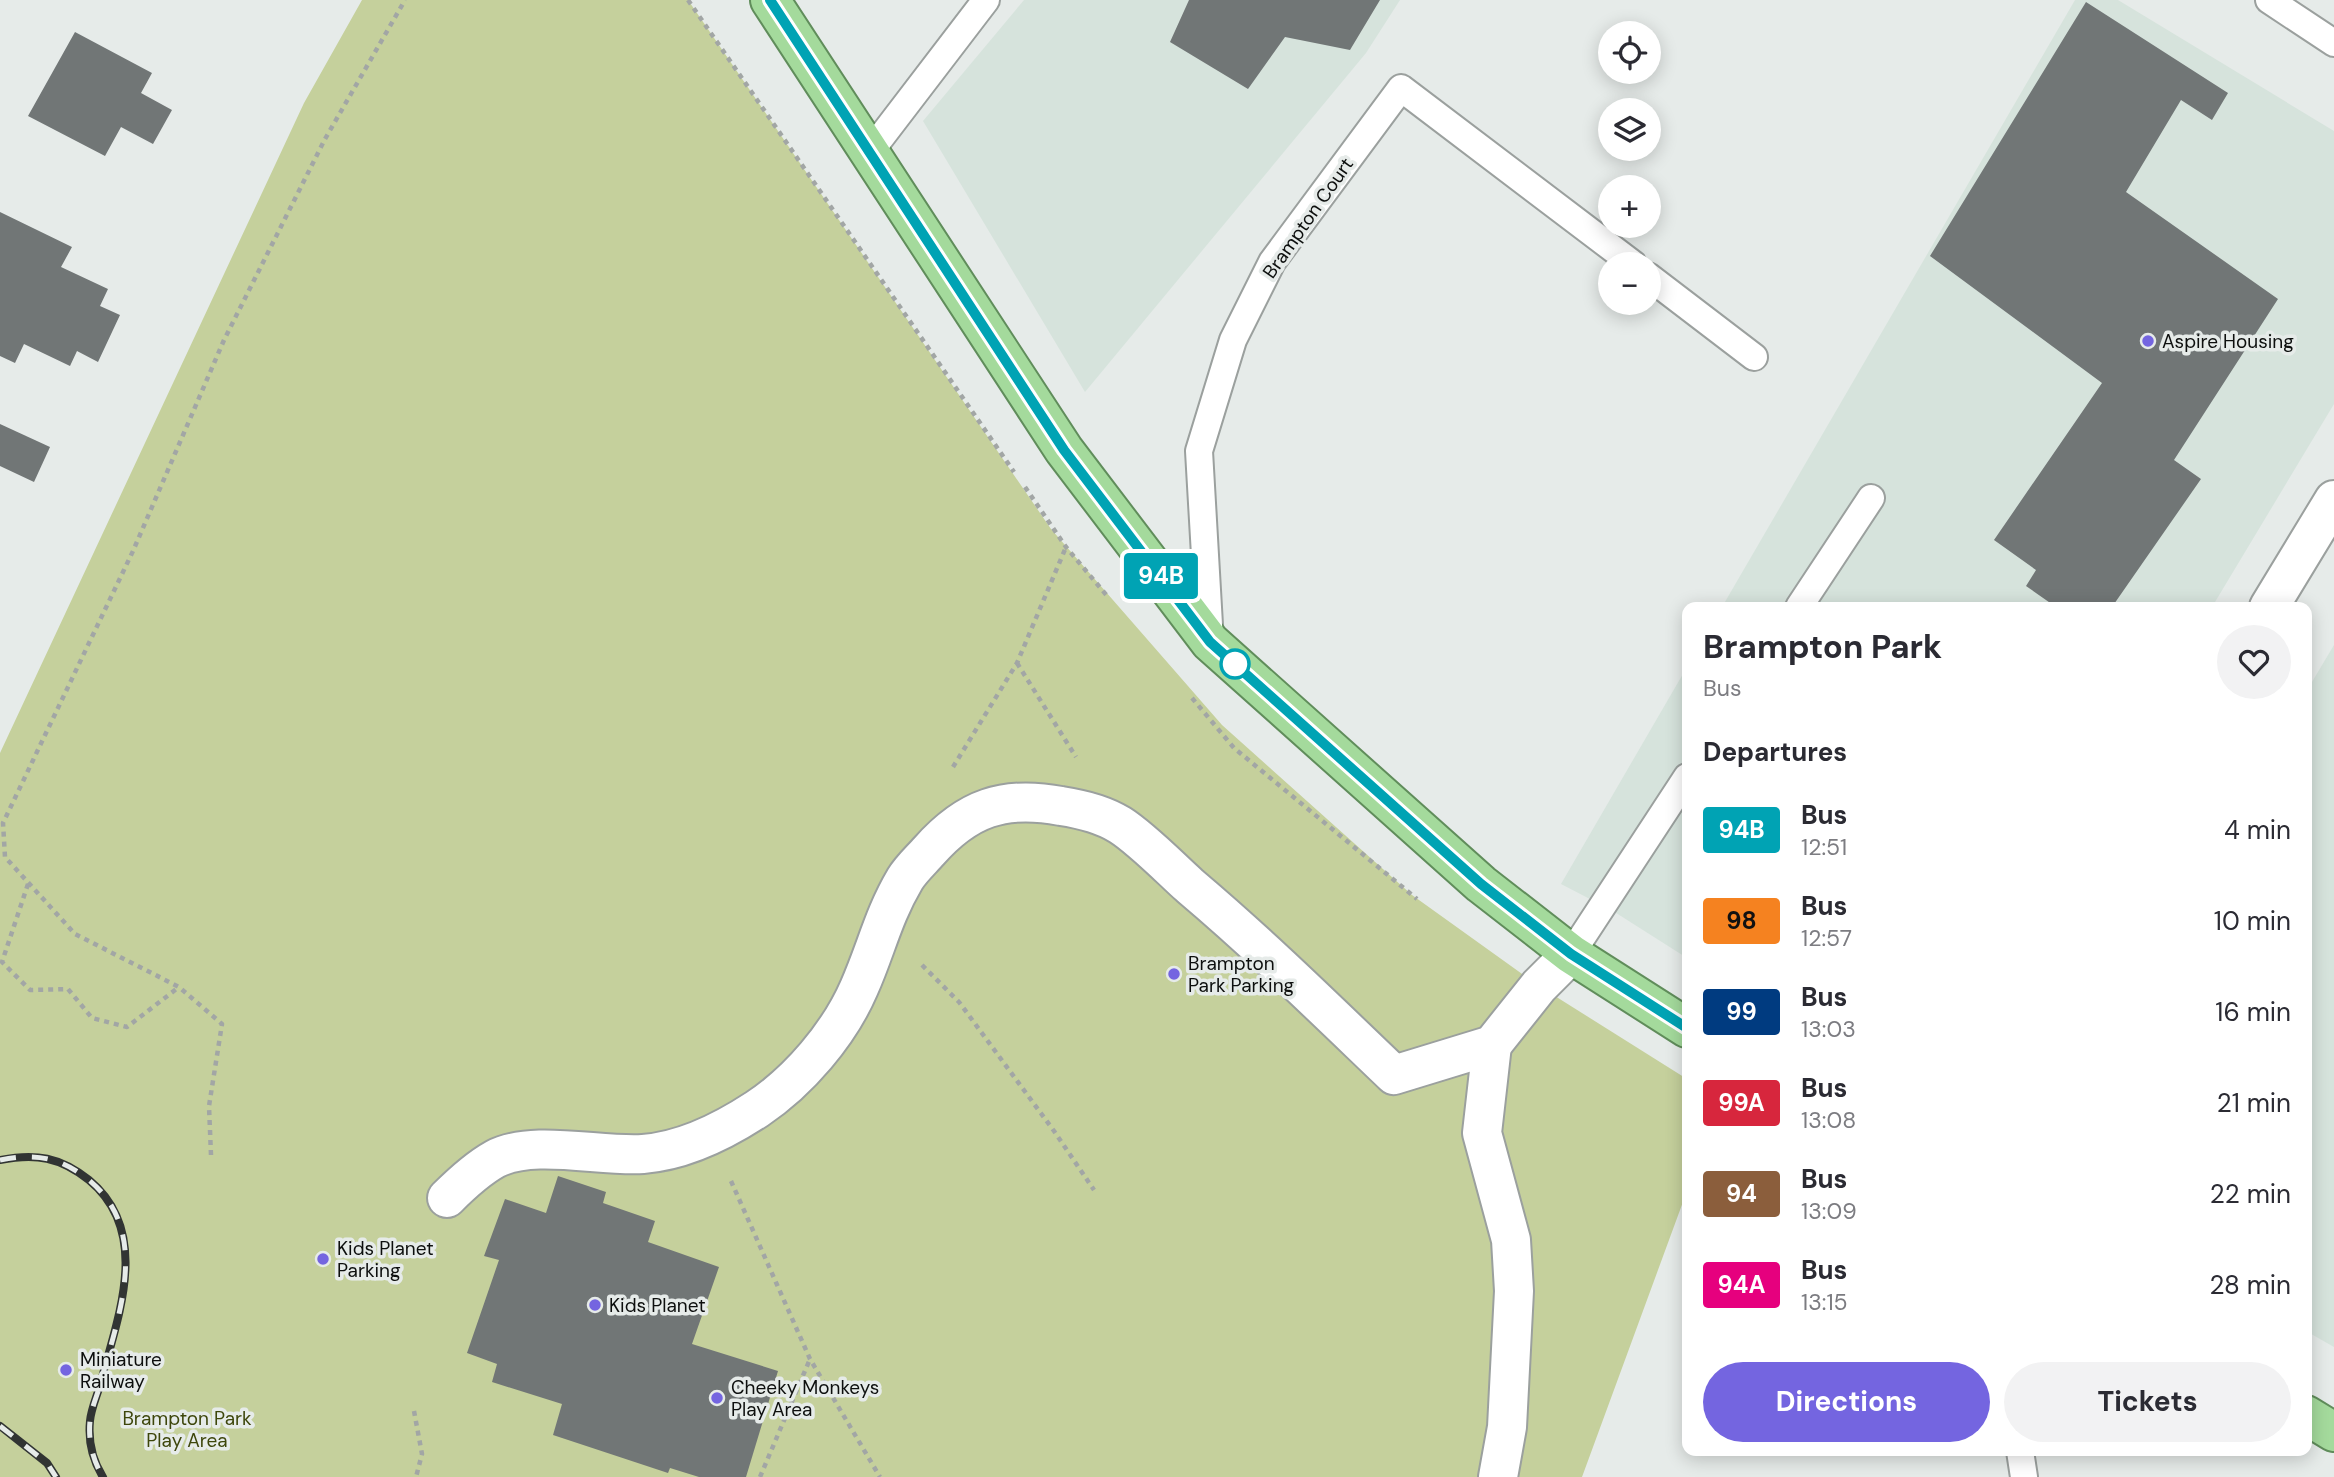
<!DOCTYPE html>
<meta charset="utf-8">
<style>
:root{--surface:#fff;--page:#f2f2f3;--text:#2b2b33;--muted:#7c7c81;--accent:#7465e0}
body{margin:0;font-family:"DM Sans",sans-serif;background:var(--page);color:var(--text);height:100vh;display:flex;flex-direction:column;font-size:26px;white-space:nowrap}
*{box-sizing:border-box;margin:0}
p{font-size:23px;color:var(--muted)}
.icon{flex:none;width:38px;height:38px;fill:none;stroke:currentColor;stroke-width:2;stroke-linecap:round;stroke-linejoin:round}
.map{position:relative;flex:1;overflow:hidden}
.sheet{position:absolute;left:1682px;top:602px;width:630px;height:854px;display:flex;flex-direction:column;background:var(--surface);border-radius:14px;box-shadow:0 4px 18px #0003}
.sheet>*{flex:none}
.badge{padding:0 14px;border-radius:5px;font-size:24px;line-height:46px}
.fabs{position:absolute;left:1598px;top:21px;display:grid;gap:14px}
.fabs a{display:grid;place-items:center;width:63px;height:63px;border-radius:50%;background:var(--surface);box-shadow:0 4px 18px #0003;font-size:35px}
.map>.badge{position:absolute;translate:-50% -50%;box-shadow:0 0 0 4px #fff}
h2{padding:0 21px;font-size:26px;line-height:63px}
.round{display:grid;place-items:center;flex:none;width:74px;height:74px;border-radius:37px;background:var(--page)}
.head{display:flex;align-items:center;justify-content:space-between;height:119px;padding:0 21px}
h1{font-size:33px;font-weight:700;line-height:52px}
.cta{display:flex;gap:14px;margin-top:auto;padding:14px 21px}
.cta a{flex:1;height:80px;border-radius:42px;background:var(--accent);color:#fff;font-size:28px;font-weight:700;line-height:80px;text-align:center}
.cta a+a{background:var(--page);color:var(--text)}
ul{padding:0;list-style:none}
li{display:flex;align-items:center;gap:21px;height:91px;padding:0 21px}
li div{flex:1}
li b{display:block;font-size:26px}
li em{font-style:normal}
li .badge{min-width:77px;font-weight:700;text-align:center}
.map>svg:first-child{display:block}
.built{fill:#d6e3dc}
.green{fill:#c5d09c}
.building{fill:#717676}
.lines{fill:none;stroke-linecap:round;stroke-linejoin:round}
.service-casing{stroke:#9ba09e;stroke-width:30}
.minor-casing{stroke:#9ba09e;stroke-width:42}
.trunk-casing{stroke:#608d5b;stroke-width:42}
.path{stroke:#a2a6a5;stroke-width:4.5;stroke-dasharray:5 5;stroke-linecap:butt}
.service{stroke:#fff;stroke-width:26}
.minor{stroke:#fff;stroke-width:38}
.trunk{stroke:#a4da9c;stroke-width:38}
.rail-casing{stroke:#313433;stroke-width:8}
.rail{stroke:#e6ebe9;stroke-width:5;stroke-dasharray:16;stroke-linecap:butt}
.line-casing{stroke:#fff;stroke-width:16}
.line{stroke:#00a3b4;stroke-width:10}
.poi-dot{fill:#7465e0;stroke:#e6ebe9;stroke-width:2.5}
.stop-dot{fill:#fff;stroke:#00a3b4;stroke-width:3.5}
.labels{text-anchor:middle;dominant-baseline:central;stroke-width:7;stroke-linejoin:round;paint-order:stroke}
.street-label{font-size:19px;fill:#0d0f0e;stroke:#e6ebe9}
.poi-label{font-size:19px;fill:#0d0f0e;stroke:#e6ebe9;text-anchor:start}
.park-label{font-size:19px;fill:#3d460b;stroke:#e6ebe9}
</style>
<div class="map">
<svg width="2334" height="1477" viewBox="0 0 2334 1477">
<rect width="100%" height="100%" fill="#e6ebe9"/>
<g class="built">
<polygon points="1024,0 1400,0 1366,53 1085,392 923,121"/>
<polygon points="2075,0 2118,0 2334,131 2334,404 2212,607 1722,607"/>
<polygon points="2334,645 2334,1347 2306,1331 2306,692"/>
<polygon points="1687,667 1687,958 1613,911 1561,884"/>
</g>
<polygon class="green" points="362,0 688,0 1051,529 1222,725 1412,895 1539,986 1687,1079 1687,1191 1582,1477 0,1477 0,753 304,103"/>
<g class="building">
<polygon points="1189,0 1380,0 1350,50 1285,37 1248,89 1170,42"/>
<polygon points="2086,2 2228,93 2212,120 2181,100 2126,192 2278,299 2174,460 2201,479 2112,607 2056,607 2026,586 2036,570 1994,540 2102,383 1930,256"/>
<polygon points="75,32 152,73 141,93 172,110 153,144 121,127 105,156 28,116"/>
<polygon points="0,212 72,247 61,267 108,289 100,306 120,315 98,362 77,351 70,366 24,344 15,363 0,356"/>
<polygon points="0,424 50,447 34,482 0,466"/>
<polygon points="558,1176 606,1192 603,1203 655,1221 648,1242 719,1267 692,1344 778,1371 746,1477 699,1477 670,1468 668,1473 553,1435 562,1404 492,1382 497,1364 467,1353 499,1260 484,1256 505,1199 546,1213"/>
</g>
<g class="lines">
<g class="service-casing">
<g id="service">
<polyline points="2269,0 2334,43"/>
<polyline points="869,153 986,0"/>
<polyline points="1648,276 1754,357"/>
<polyline points="1799,607 1871,498"/>
<polyline points="1210,642 1199,451 1233,340 1272,262 1401,88 1633,264"/>
<polyline points="1571,954 1687,777"/>
<polyline points="2020,1451 2024,1477"/>
</g>
</g>
<g class="minor-casing">
<g id="minor">
<polyline points="2269,607 2334,500"/>
<polyline points="1492,1045 1482,1133 1511,1240 1514,1291 1507,1427 1498,1477"/>
<path d="M 447,1198 C 462,1183 477,1169 495,1159 C 533,1139 600,1157 643,1154 C 684,1151 722,1132 757,1109 C 799,1081 839,1034 859,988 C 876,950 883,916 905,879 C 911,869 921,860 929,851 C 967,808 1004,795 1061,806 C 1081,809 1102,814 1120,825 C 1142,839 1170,868 1190,886 C 1261,946 1327,1011 1394,1075 L 1492,1045 L 1539,986 L 1571,954"/>
</g>
</g>
<g class="trunk-casing">
<g id="trunk">
<polyline points="770,0 1064,450 1210,642 1481,884 1571,954 1687,1028"/>
<polyline points="2306,1415 2334,1432"/>
</g>
</g>
<g class="path">
<polyline points="688,0 1014,472"/>
<polyline points="1025,487 1066,547 1108,597"/>
<polyline points="1017,663 1076,757"/>
<polyline points="1192,698 1234,748 1417,899"/>
<polyline points="953,767 1017,663 1066,547"/>
<polyline points="28,884 2,962 30,990 68,989 92,1018 127,1027 179,987"/>
<polyline points="922,965 959,1002 1054,1131 1094,1190"/>
<polyline points="211,1155 209,1106 222,1024 179,987 75,934 5,857 3,823 133,551 224,340 325,139 405,0"/>
<polyline points="731,1181 810,1359 880,1477"/>
<polyline points="414,1411 422,1454 416,1477"/>
<polyline points="760,1477 810,1359"/>
</g>
<use href="#service" class="service"/>
<use href="#minor" class="minor"/>
<use href="#trunk" class="trunk"/>
<g class="rail-casing">
<g id="rail">
<path d="M 0,1160 C 36,1153 60,1157 89,1180 C 153,1233 117,1319 100,1385 C 97,1396 91,1409 90,1421 C 88,1441 93,1461 103,1477"/>
<polyline points="0,1426 47,1463 56,1477"/>
</g>
</g>
<use href="#rail" class="rail"/>
</g>
<g class="lines">
<g class="line-casing">
<polyline id="line" points="770,0 1064,450 1210,642 1481,884 1571,954 1687,1028"/>
</g>
<use href="#line" class="line"/>
</g>
<g class="poi-dot">
<circle cx="2148" cy="341" r="7"/>
<circle cx="1174" cy="974" r="7"/>
<circle cx="323" cy="1259" r="7"/>
<circle cx="595" cy="1305" r="7"/>
<circle cx="66" cy="1370" r="7"/>
<circle cx="717" cy="1398" r="7"/>
</g>
<circle class="stop-dot" cx="1235" cy="664" r="14"/>
<g class="labels">
<g class="street-label">
<text transform="translate(1308 218) rotate(-55)">Brampton Court</text>
</g>
<g class="poi-label">
<text x="2162" y="341">Aspire Housing</text>
<text x="1188" y="963">Brampton<tspan x="1188" dy="22">Park Parking</tspan></text>
<text x="337" y="1248">Kids Planet<tspan x="337" dy="22">Parking</tspan></text>
<text x="609" y="1305">Kids Planet</text>
<text x="80" y="1359">Miniature<tspan x="80" dy="22">Railway</tspan></text>
<text x="731" y="1387">Cheeky Monkeys<tspan x="731" dy="22">Play Area</tspan></text>
</g>
<g class="park-label">
<text x="187" y="1418">Brampton Park<tspan x="187" dy="22">Play Area</tspan></text>
</g>
</g>
</svg>
<div class="fabs">
<a><svg class="icon" aria-label="locate" viewBox="0 0 24 24"><circle cx="12" cy="12" r="6"/><path d="M12 2v4M12 18v4M2 12h4M18 12h4"/></svg></a>
<a><svg class="icon" aria-label="layers" viewBox="0 0 24 24"><path d="M12 4l9 5-9 5-9-5zM3 14l9 5 9-5"/></svg></a>
<a>+</a>
<a>−</a>
</div>
<b class="badge" style="left:1161px;top:576px;background:#00a3b4;color:#fff">94B</b>
<section class="sheet">
<div class="head"><div><h1>Brampton Park</h1><p>Bus</p></div><a class="round"><svg class="icon" aria-label="heart" viewBox="0 0 24 24"><path d="M12 20l-8-8c-3-5 5-10 8-4 3-6 11-1 8 4z"/></svg></a></div>
<h2>Departures</h2>
<ul>
<li><span class="badge" style="background:#00a3b4;color:#fff">94B</span><div><b>Bus</b><p>12:51</p></div><em>4 min</em></li>
<li><span class="badge" style="background:#f58220;color:#111">98</span><div><b>Bus</b><p>12:57</p></div><em>10 min</em></li>
<li><span class="badge" style="background:#003b80;color:#fff">99</span><div><b>Bus</b><p>13:03</p></div><em>16 min</em></li>
<li><span class="badge" style="background:#d7263d;color:#fff">99A</span><div><b>Bus</b><p>13:08</p></div><em>21 min</em></li>
<li><span class="badge" style="background:#8b5e3c;color:#fff">94</span><div><b>Bus</b><p>13:09</p></div><em>22 min</em></li>
<li><span class="badge" style="background:#e6007e;color:#fff">94A</span><div><b>Bus</b><p>13:15</p></div><em>28 min</em></li>
</ul>
<div class="cta"><a>Directions</a><a>Tickets</a></div>
</section>
</div>
